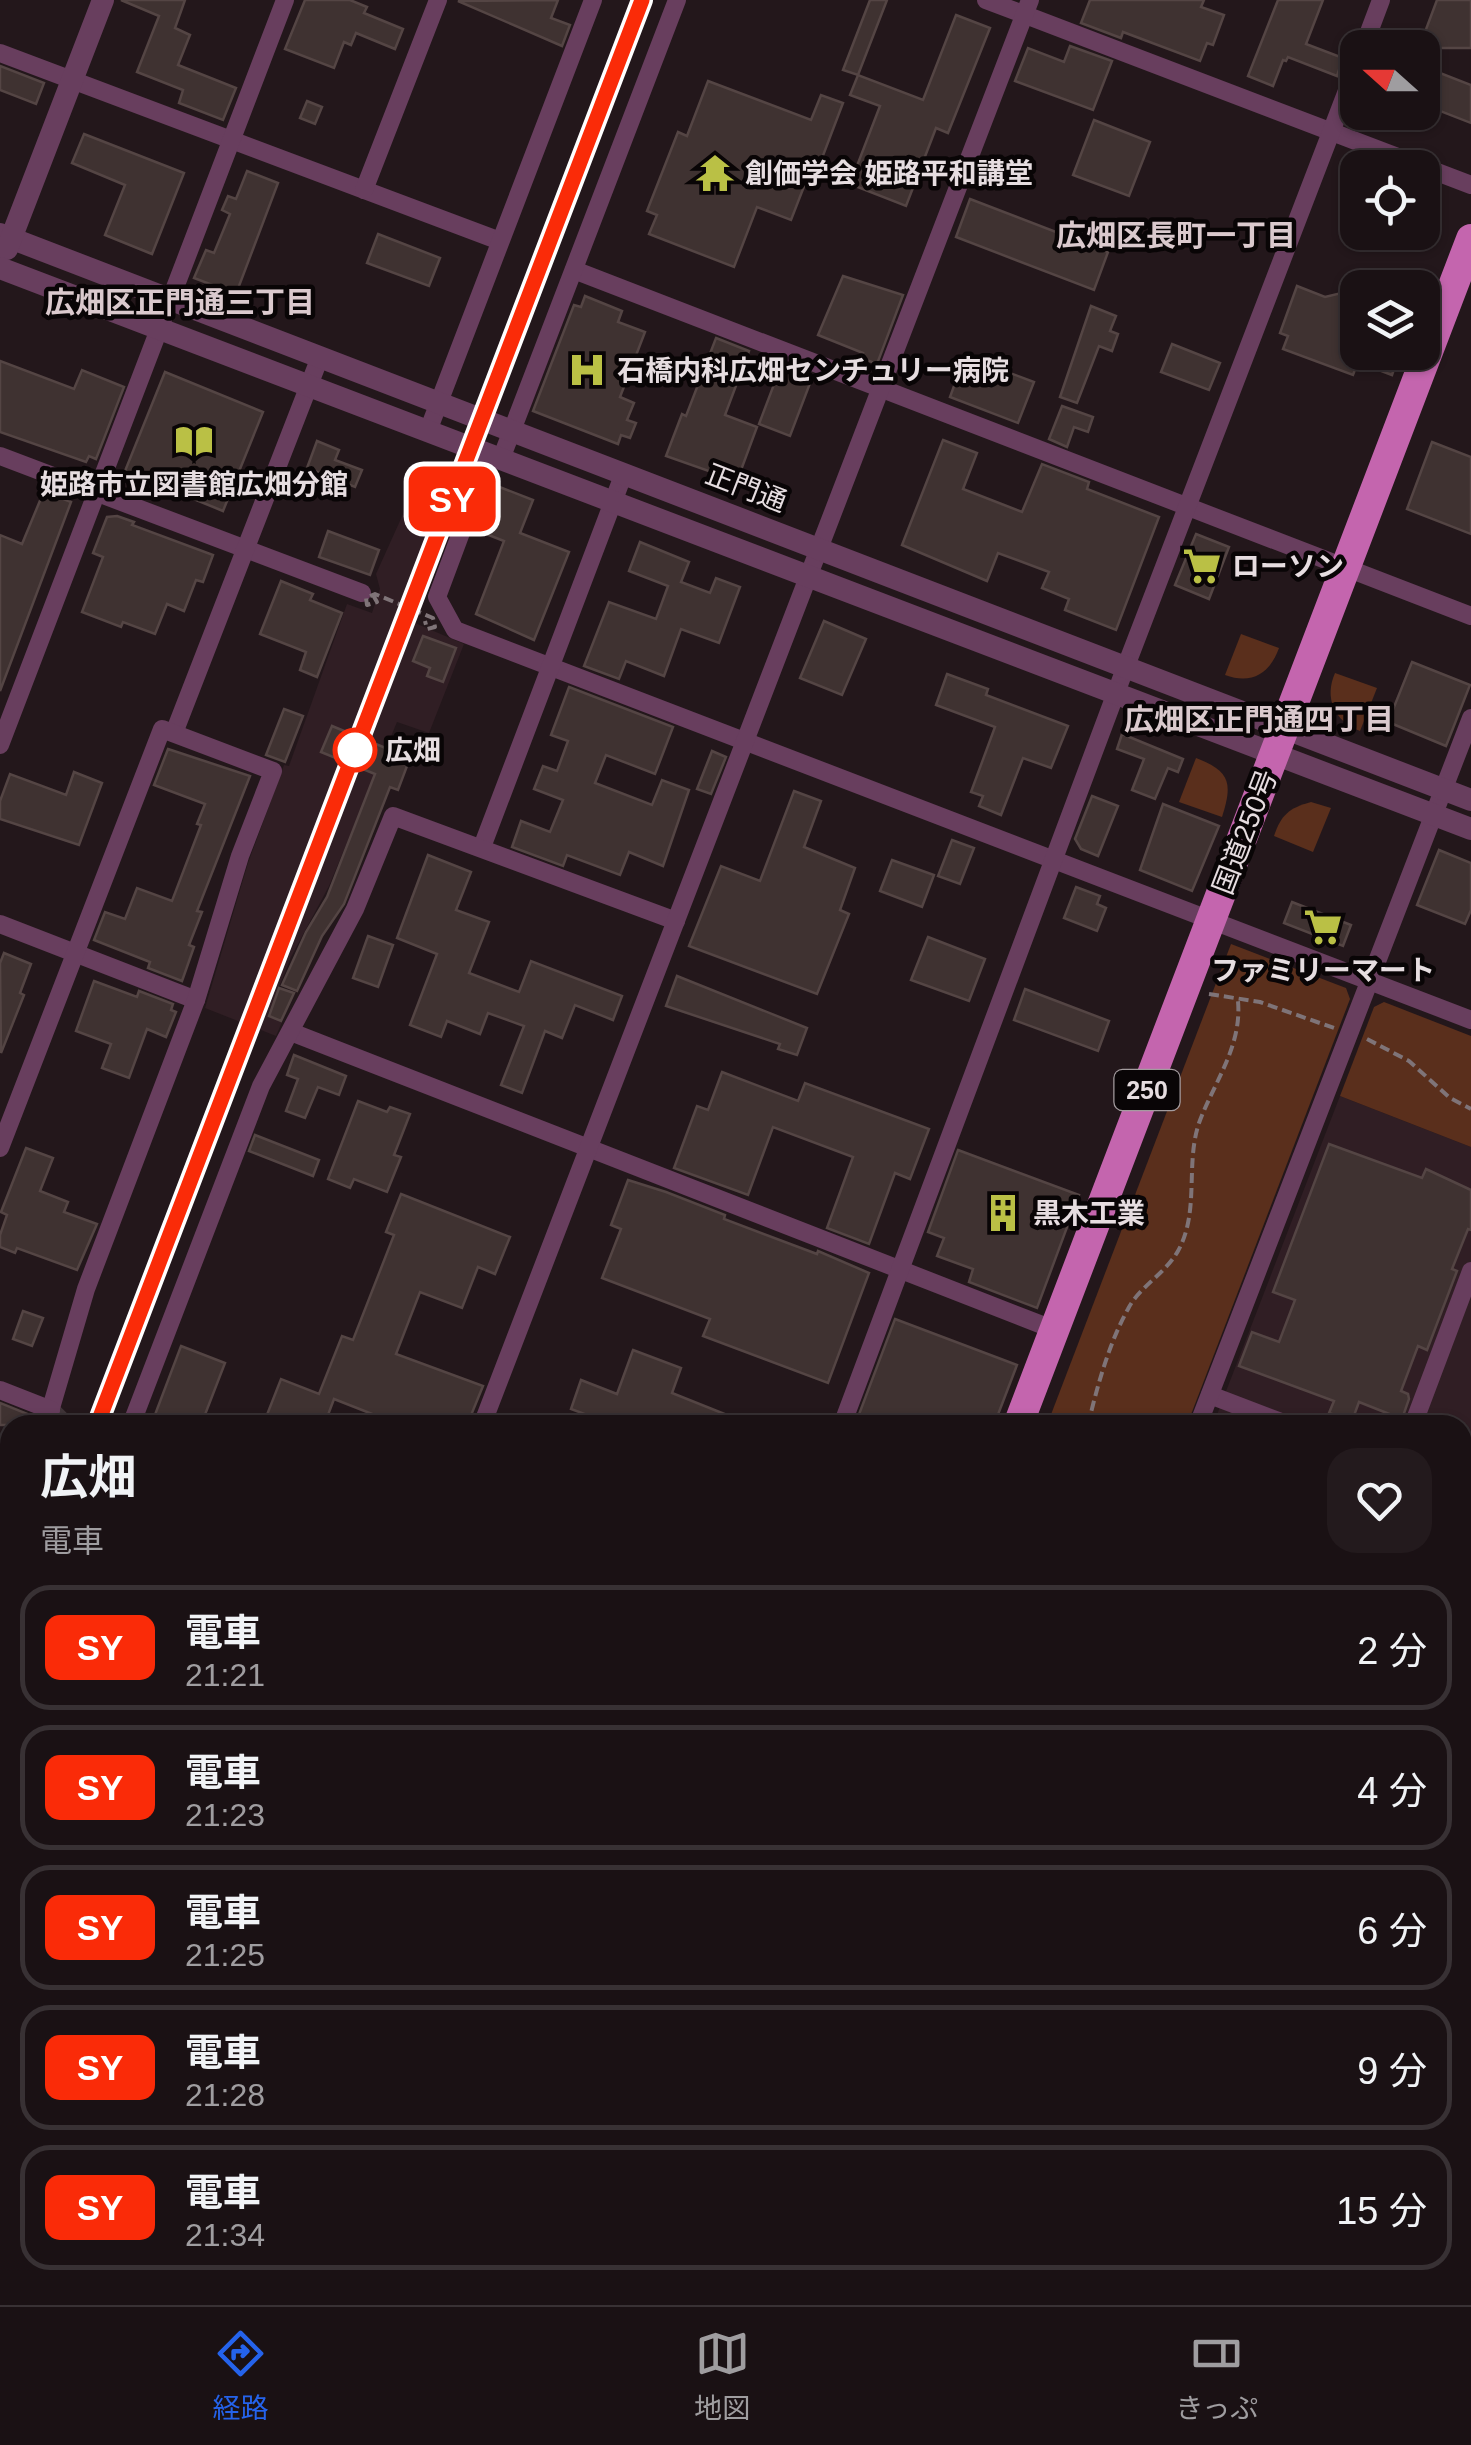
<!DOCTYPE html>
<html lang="ja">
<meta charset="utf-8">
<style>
:root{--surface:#1a1114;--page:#231a1d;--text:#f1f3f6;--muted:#9f9da0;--line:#383134;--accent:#2563eb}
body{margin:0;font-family:Helvetica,"Noto Sans JP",sans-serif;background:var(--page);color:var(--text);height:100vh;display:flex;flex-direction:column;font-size:38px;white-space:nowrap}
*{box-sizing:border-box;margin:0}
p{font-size:32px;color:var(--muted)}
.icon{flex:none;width:55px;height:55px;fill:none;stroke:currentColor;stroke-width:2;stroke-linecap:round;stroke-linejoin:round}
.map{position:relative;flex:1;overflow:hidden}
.details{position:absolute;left:0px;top:1415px;width:1472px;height:890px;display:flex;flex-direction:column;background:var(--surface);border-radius:30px 30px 0 0;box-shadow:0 2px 8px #0004,0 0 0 2px var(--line)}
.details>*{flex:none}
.badge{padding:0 20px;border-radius:15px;font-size:35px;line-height:65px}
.needle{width:65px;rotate:291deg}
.buttons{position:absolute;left:1340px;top:30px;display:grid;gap:20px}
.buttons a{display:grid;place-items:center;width:100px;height:100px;border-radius:20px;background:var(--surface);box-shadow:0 2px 8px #0004,0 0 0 2px var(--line);font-size:50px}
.map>.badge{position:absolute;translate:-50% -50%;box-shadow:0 0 0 5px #fff}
.round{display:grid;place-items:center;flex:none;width:105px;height:105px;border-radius:30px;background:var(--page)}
.summary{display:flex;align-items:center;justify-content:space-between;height:170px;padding:0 40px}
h1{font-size:48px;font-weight:700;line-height:75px}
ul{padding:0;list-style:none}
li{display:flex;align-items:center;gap:30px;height:125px;margin:0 20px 15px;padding:0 20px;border:5px solid var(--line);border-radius:30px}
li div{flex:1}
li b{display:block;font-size:38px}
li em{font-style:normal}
li .badge{min-width:110px;font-weight:700;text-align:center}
.dock{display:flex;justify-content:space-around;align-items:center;height:140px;border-top:2px solid var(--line);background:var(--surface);font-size:28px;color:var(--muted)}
.dock a{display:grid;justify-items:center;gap:5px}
.dock .on{color:var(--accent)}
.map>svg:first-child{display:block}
.built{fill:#301e24}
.green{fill:#5a2f1c}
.building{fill:#3f3231;stroke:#544544;stroke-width:2.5}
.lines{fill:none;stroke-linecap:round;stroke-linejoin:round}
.minor-tunnel{stroke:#403539;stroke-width:18;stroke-dasharray:18 9;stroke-linecap:butt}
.path{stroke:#7f7478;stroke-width:4;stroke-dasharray:10 5;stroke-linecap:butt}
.minor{stroke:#683e5e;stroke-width:18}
.tertiary{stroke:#683e5e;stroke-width:22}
.secondary{stroke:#945184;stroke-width:25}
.trunk{stroke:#c465ae;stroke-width:30}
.rail{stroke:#c9c0c3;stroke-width:6;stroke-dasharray:20 10;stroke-linecap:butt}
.path-bridge{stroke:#7f7478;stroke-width:4;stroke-dasharray:10 5;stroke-linecap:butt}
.line-casing{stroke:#fff;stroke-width:22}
.line{stroke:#fa2b08;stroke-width:15}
.stop-dot{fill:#fff;stroke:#fa2b08;stroke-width:5}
.labels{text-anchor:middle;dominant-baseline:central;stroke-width:9;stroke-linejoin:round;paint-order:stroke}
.shield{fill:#090506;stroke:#a49c9f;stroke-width:2.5}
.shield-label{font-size:25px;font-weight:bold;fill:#e6dde0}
.poi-label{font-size:28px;font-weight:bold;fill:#e6dde0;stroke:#090506;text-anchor:start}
.street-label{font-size:28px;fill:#e6dde0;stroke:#090506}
.stop-label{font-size:28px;font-weight:bold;fill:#e6dde0;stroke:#090506;text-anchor:start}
.neighbourhood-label{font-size:30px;font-weight:bold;fill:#dac9cd;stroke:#090506}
</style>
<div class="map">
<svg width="1471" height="2305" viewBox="0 0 1471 2305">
<rect width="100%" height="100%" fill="#23171b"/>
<g class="built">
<polygon points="427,461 472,479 415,623 464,644 429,733 397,722 329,886 291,957 268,1015 282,1022 276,1036 205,1008 248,863 284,765 289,766 347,604 372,613 380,589 376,574"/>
<polygon points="1340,1096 1471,1147 1471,2236 1463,2258 1462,1425 1213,1425"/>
<polygon points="877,2295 1448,2295 1444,2305 873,2305"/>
</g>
<g class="green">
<path d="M 1241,634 L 1279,648 C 1270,673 1252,685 1225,675 Z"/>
<path d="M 1335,673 L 1377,688 L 1360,731 C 1334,721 1324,698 1335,673 Z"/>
<path d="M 1196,758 C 1230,771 1233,783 1222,817 L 1179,802 Z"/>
<path d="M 1311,802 L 1331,808 L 1313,852 L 1274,836 C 1281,815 1289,808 1311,802 Z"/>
<polygon points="1231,944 1346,988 1350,999 1187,1425 1047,1425"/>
<polygon points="1384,1002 1471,1036 1471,1147 1340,1096 1374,1007"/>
<polygon points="0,2228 10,2232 10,2295 21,2295 17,2305 0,2305"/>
<polygon points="743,2295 854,2295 850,2305 770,2305"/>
</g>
<g class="building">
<polygon points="121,0 185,0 175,28 190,35 178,65 236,88 223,120 179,103 183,90 137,72 159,16"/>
<polygon points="305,0 350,0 367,7 364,13 403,29 395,49 356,33 351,45 344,42 334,68 285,49"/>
<polygon points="558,0 551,18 570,25 562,46 458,1"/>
<polygon points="870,0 887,0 858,75 843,70"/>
<polygon points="1090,0 1204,0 1201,7 1224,15 1213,45 1207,43 1200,61 1123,32 1121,38 1081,23"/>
<polygon points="1278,0 1323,0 1306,44 1343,58 1337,76 1288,57 1286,61 1283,60 1273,86 1248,76"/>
<polygon points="1437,0 1471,0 1471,48 1419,48"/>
<polygon points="956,15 990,28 948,133 936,128 906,206 850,184 880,106 850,95 858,75 923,100"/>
<polygon points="1070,46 1112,61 1093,110 1015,81 1028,48 1064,62"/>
<polygon points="0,66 44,83 36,104 0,90"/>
<polygon points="1422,66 1471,85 1471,123 1422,104"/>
<polygon points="708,81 811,120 821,95 843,103 816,174 810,171 791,220 757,207 734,267 649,234 657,215 647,211 678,132 687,136"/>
<polygon points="307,101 322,107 315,124 300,118"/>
<polygon points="1094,120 1150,142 1129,196 1073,175"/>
<polygon points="84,134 184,173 152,254 105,235 125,185 72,163"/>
<polygon points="247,171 278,183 236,294 194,278 206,250 214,253 230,214 222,210 228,196 236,199"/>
<polygon points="970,199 1108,252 1094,290 956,237"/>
<polygon points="378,234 440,258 429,286 367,263"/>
<polygon points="843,276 903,295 877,364 861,358 863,353 818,335"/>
<polygon points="1297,286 1325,297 1358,289 1358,352 1400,352 1392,375 1358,362 1353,375 1283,349 1288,336 1280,333"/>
<polygon points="585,296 622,311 618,322 645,332 620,397 634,403 627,420 636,423 630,438 621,435 618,444 533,411 574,305 581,307"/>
<polygon points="1091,306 1116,316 1110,331 1118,334 1112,351 1099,346 1077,403 1060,397"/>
<polygon points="716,338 749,351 725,415 757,427 737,481 666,456 682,414 686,416"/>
<polygon points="1172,344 1220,363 1209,390 1161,372"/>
<polygon points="965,356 1034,382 1018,423 950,397"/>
<polygon points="0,361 74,389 82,370 124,387 96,459 89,456 86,462 0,432"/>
<polygon points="781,366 812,378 790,436 759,424"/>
<polygon points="165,372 263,412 223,511 125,471"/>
<polygon points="1062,406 1093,417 1088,432 1074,427 1067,447 1049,439"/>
<polygon points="943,440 977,453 963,489 1022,512 1042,464 1089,482 1087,489 1159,517 1116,630 1065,610 1069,599 1042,588 1049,572 998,553 987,581 902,545"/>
<polygon points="317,441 339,450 335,460 362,470 355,487 307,468"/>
<polygon points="1432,442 1471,457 1471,534 1407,509"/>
<polygon points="497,486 533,500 520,533 569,552 534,640 476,614 504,541 486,534 492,518 486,516"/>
<polygon points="44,491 71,502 0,691 0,535 22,544"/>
<polygon points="117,516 134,522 132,525 213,555 203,582 196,580 184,611 167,604 155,634 123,622 121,627 82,612 103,557 93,553 107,517"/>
<polygon points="328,531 379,550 370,575 319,557"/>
<polygon points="1196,534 1229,547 1209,599 1175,585"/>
<polygon points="640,542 689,562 681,582 710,593 716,578 740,587 719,643 681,629 664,676 626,661 619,679 584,666 609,602 656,619 668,586 629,571"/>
<polygon points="281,581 313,594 310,600 342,613 317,677 300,670 306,652 260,634"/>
<polygon points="824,621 866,639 842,695 800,678"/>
<polygon points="423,636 456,648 443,682 427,676 430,668 413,661"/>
<polygon points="1412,662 1470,685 1446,746 1388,722"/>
<polygon points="947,674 988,689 986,695 1068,726 1051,768 1023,758 1001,815 979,806 983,796 971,792 995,727 936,705"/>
<polygon points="569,687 673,727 655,774 606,755 595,783 652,805 662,780 689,790 663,866 629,852 620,875 567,855 563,866 512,847 521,821 550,832 563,800 534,789 543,766 557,771 568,741 551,735"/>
<polygon points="284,709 303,716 285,762 266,755"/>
<polygon points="332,726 410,758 398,790 390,787 344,904 322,936 297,991 282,985 306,932 327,897 375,774 321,752"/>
<polygon points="1122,734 1183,759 1178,772 1168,768 1155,799 1132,790 1144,759 1117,749"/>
<polygon points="168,749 250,776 197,911 202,912 189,945 194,947 182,981 148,968 150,962 94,940 105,912 125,919 137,888 172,901 201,825 197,824 205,804 154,785"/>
<polygon points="712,751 726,757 711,794 697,789"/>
<polygon points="74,772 102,783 79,845 0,819 0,801 10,774 66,795"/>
<polygon points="794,791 821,801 804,847 855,868 840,910 849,914 817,994 689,946 721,866 760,881"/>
<polygon points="1092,796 1118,806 1098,856 1081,849 1075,839"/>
<polygon points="1163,804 1219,826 1192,891 1140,870"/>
<polygon points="952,840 974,848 960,884 938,876"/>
<polygon points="1439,850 1471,863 1471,910 1465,924 1417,905"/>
<polygon points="428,855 471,872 456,910 489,922 469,973 519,992 531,961 622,996 613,1020 575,1005 562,1038 545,1031 522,1093 501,1085 524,1026 488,1013 480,1034 447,1021 441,1037 410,1025 437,954 397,938"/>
<polygon points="892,860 934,875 922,907 880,891"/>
<polygon points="1076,887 1100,896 1097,904 1106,908 1097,931 1064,918"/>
<polygon points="1292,902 1351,925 1343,946 1284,923"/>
<polygon points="368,936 393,945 378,987 353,978"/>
<polygon points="928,937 985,959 969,1001 911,980"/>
<polygon points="4,953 31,964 20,993 24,995 1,1053 0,963"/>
<polygon points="677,976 807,1028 797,1055 778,1049 780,1044 666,1006"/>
<polygon points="94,981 137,997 139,991 173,1004 171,1010 176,1012 166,1037 147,1029 129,1078 102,1068 111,1044 76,1031"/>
<polygon points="279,988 294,993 281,1021 269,1016"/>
<polygon points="1025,989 1109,1021 1098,1051 1014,1020"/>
<polygon points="294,1055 346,1076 339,1095 318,1087 305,1118 286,1111 298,1079 287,1075"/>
<polygon points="722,1072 798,1101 805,1083 929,1129 910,1179 895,1173 869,1244 827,1228 853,1157 773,1127 748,1195 674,1168 697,1106 708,1110"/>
<polygon points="358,1101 387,1112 390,1107 410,1114 394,1155 401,1157 387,1192 354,1179 350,1188 328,1179"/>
<polygon points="255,1135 319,1160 313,1176 249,1151"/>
<polygon points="1329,1144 1422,1178 1426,1169 1471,1190 1471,1230 1468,1229 1452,1269 1457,1271 1427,1350 1418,1346 1401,1391 1408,1394 1409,1399 1402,1419 1359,1402 1352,1421 1329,1413 1334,1401 1239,1366 1252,1332 1279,1342 1295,1300 1273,1292"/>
<polygon points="26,1148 53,1158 40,1191 68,1202 64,1212 97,1224 77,1270 17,1248 15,1253 0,1247 0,1235 7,1215 1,1212"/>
<polygon points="958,1150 1079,1195 1037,1308 969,1282 973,1269 937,1256 944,1238 928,1232"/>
<polygon points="628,1180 666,1192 725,1215 724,1219 817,1254 818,1251 869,1273 828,1383 703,1336 710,1319 602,1278 621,1229 611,1225"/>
<polygon points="401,1194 510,1237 495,1274 478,1267 462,1308 420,1292 396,1354 483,1386 467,1425 400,1425 334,1399 325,1423 303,1415 299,1425 263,1425 281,1379 319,1394 342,1336 353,1340 394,1235 386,1232"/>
<polygon points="23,1311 43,1318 32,1346 13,1339"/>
<polygon points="895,1319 1017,1365 994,1425 855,1425"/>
<polygon points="181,1346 225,1363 201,1425 166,1425 153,1420"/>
<polygon points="633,1350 681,1368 672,1393 752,1425 614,1425 571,1409 581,1380 617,1394"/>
<polygon points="0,1403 35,1417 34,1425 0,1425"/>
</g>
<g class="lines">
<polyline class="minor-tunnel" points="51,1410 66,1425"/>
<g class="path">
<polyline points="1209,994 1260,1002 1334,1028"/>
<polyline points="1367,1039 1409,1061 1450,1098 1471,1109"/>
<path d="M 1088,1425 C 1097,1387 1109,1343 1128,1309 C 1139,1287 1165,1274 1178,1251 C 1200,1211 1185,1165 1199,1123 C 1214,1082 1242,1047 1238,1001"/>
<polyline points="737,2296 737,2295"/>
</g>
<g class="minor">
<polyline points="986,0 1471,185"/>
<polyline points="1363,48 1381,0"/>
<polyline points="0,53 500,241"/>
<polyline points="364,190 438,0"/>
<polyline points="574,270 1471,616"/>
<polyline points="428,431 593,0"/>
<polyline points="490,455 437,597 455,630 1471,1020"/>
<polyline points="0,456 362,593"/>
<polyline points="501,459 677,0"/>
<polyline points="174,733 320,357"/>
<polyline points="0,745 285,0"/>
<polyline points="482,847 624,473"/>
<polyline points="0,924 196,1000"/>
<polyline points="291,1032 1055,1330"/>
<polyline points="0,1148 162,729 273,771 240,856 196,1000 86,1289 46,1425"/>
<polyline points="0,1390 51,1410"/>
<polyline points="1210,1395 1289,1425"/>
<polyline points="131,1425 261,1086 355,909 393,816 676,921"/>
<polyline points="482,1425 1030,0"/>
<polyline points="842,1425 1126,666 1358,62"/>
<polyline points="1198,1425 1471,718"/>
<polyline points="1413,1425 1471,1271"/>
<polyline points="1462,1491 1471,1494"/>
<polyline points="0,1547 10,1520"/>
<polyline points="0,1773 10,1747"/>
<polyline points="0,1867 10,1871"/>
<polyline points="1462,1950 1471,1954"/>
<polyline points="0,2203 10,2207"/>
<polyline points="1462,2278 1471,2256"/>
<polyline points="238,2295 264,2305"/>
<polyline points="1114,2295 1140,2305"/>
<polyline points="511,2305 515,2295"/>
<polyline points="863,2305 867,2295"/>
<polyline points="1452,2305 1456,2295"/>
</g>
<g class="tertiary">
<polyline points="0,234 1471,800"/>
<polyline points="7,249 103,0"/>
<polyline points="0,268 1471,829"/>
<polyline points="682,2297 702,2305"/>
</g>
<polyline class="secondary" points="0,2035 10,2039"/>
<g class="trunk">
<polyline points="1018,1425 1471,239"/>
<polyline points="679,2305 683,2295"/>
</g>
<g class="rail">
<polyline points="97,1425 642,0"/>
<polyline points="0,1686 10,1659"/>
</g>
<polyline class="path-bridge" points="373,595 377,602 367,605 366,598 375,594 433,618 435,627 427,629 425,621"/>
</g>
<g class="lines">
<g class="line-casing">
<polyline id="line" points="97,1425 642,0"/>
</g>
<use href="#line" class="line"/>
</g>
<defs>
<g id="temple-bare" transform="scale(3)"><path d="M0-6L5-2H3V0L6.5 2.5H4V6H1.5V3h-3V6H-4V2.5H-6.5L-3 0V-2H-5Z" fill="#bac045" stroke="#090506" stroke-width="2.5" paint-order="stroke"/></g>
<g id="hospital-bare" transform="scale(3)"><path d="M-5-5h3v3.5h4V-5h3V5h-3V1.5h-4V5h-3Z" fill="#bac045" stroke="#090506" stroke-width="2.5" paint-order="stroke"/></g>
<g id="library-bare" transform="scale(3)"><path d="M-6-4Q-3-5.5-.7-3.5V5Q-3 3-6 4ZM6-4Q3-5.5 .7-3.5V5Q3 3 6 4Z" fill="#bac045" stroke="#090506" stroke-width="2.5" paint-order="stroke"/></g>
<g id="supermarket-bare" transform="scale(3)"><path d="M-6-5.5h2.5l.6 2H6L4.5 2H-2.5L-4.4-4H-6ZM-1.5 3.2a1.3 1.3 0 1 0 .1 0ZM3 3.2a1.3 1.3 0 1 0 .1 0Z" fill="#bac045" stroke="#090506" stroke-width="2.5" paint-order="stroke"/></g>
<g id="building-bare" transform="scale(3)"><path d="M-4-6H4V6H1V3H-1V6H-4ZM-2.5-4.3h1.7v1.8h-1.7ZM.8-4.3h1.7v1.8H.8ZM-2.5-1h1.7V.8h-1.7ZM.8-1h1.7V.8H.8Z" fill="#bac045" stroke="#090506" stroke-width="2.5" paint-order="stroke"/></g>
</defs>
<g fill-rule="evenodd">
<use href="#temple-bare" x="715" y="173"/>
<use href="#hospital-bare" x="587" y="370"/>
<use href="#library-bare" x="194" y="441"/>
<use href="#supermarket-bare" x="1202" y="566"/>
<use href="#supermarket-bare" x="1323" y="927"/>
<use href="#building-bare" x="1003" y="1213"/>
</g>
<circle class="stop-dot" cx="355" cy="750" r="20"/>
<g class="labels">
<rect class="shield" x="1114.5" y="1070" width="65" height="40" rx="8"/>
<g class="shield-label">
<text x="1147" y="1090">250</text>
</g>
<g class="poi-label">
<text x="745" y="173">創価学会 姫路平和講堂</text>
<text x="617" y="370">石橋内科広畑センチュリー病院</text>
<text x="194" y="484" text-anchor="middle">姫路市立図書館広畑分館</text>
<text x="1232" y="566">ローソン</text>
<text x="1323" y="970" text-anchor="middle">ファミリーマート</text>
<text x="1033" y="1213">黒木工業</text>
</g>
<g class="street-label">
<text transform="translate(746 488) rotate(21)">正門通</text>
<text transform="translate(1245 832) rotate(-69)">国道250号</text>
</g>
<g class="stop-label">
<text x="385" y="750">広畑</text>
</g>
<g class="neighbourhood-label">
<text x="1176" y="235">広畑区長町一丁目</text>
<text x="180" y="302">広畑区正門通三丁目</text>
<text x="1259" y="719">広畑区正門通四丁目</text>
</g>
</g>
</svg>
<div class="buttons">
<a><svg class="needle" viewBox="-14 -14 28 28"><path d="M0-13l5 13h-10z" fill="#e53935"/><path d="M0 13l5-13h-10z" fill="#9f9da0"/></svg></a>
<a><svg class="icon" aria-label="locate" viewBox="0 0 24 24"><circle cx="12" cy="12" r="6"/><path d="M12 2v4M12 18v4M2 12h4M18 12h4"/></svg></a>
<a><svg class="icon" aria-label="layers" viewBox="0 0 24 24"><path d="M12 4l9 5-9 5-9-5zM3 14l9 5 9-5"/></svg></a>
</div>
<b class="badge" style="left:452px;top:499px;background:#fa2b08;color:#fff">SY</b>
<section class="details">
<div class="summary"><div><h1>広畑</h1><p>電車</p></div><a class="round"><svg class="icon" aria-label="heart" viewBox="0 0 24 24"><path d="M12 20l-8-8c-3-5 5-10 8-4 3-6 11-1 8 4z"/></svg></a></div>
<ul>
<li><span class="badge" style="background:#fa2b08;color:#fff">SY</span><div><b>電車</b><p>21:21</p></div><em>2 分</em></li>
<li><span class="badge" style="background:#fa2b08;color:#fff">SY</span><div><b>電車</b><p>21:23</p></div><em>4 分</em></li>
<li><span class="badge" style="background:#fa2b08;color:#fff">SY</span><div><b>電車</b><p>21:25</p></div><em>6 分</em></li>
<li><span class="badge" style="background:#fa2b08;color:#fff">SY</span><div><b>電車</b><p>21:28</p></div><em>9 分</em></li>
<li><span class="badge" style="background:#fa2b08;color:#fff">SY</span><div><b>電車</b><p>21:34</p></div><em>15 分</em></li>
</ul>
</section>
</div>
<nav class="dock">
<a class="on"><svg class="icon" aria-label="directions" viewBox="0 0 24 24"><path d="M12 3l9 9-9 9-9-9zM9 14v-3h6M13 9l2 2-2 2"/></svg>経路</a>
<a><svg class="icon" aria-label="map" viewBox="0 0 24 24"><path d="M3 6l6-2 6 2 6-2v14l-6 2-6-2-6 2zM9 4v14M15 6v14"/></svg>地図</a>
<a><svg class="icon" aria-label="tickets" viewBox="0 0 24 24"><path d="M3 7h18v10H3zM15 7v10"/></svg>きっぷ</a>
</nav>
